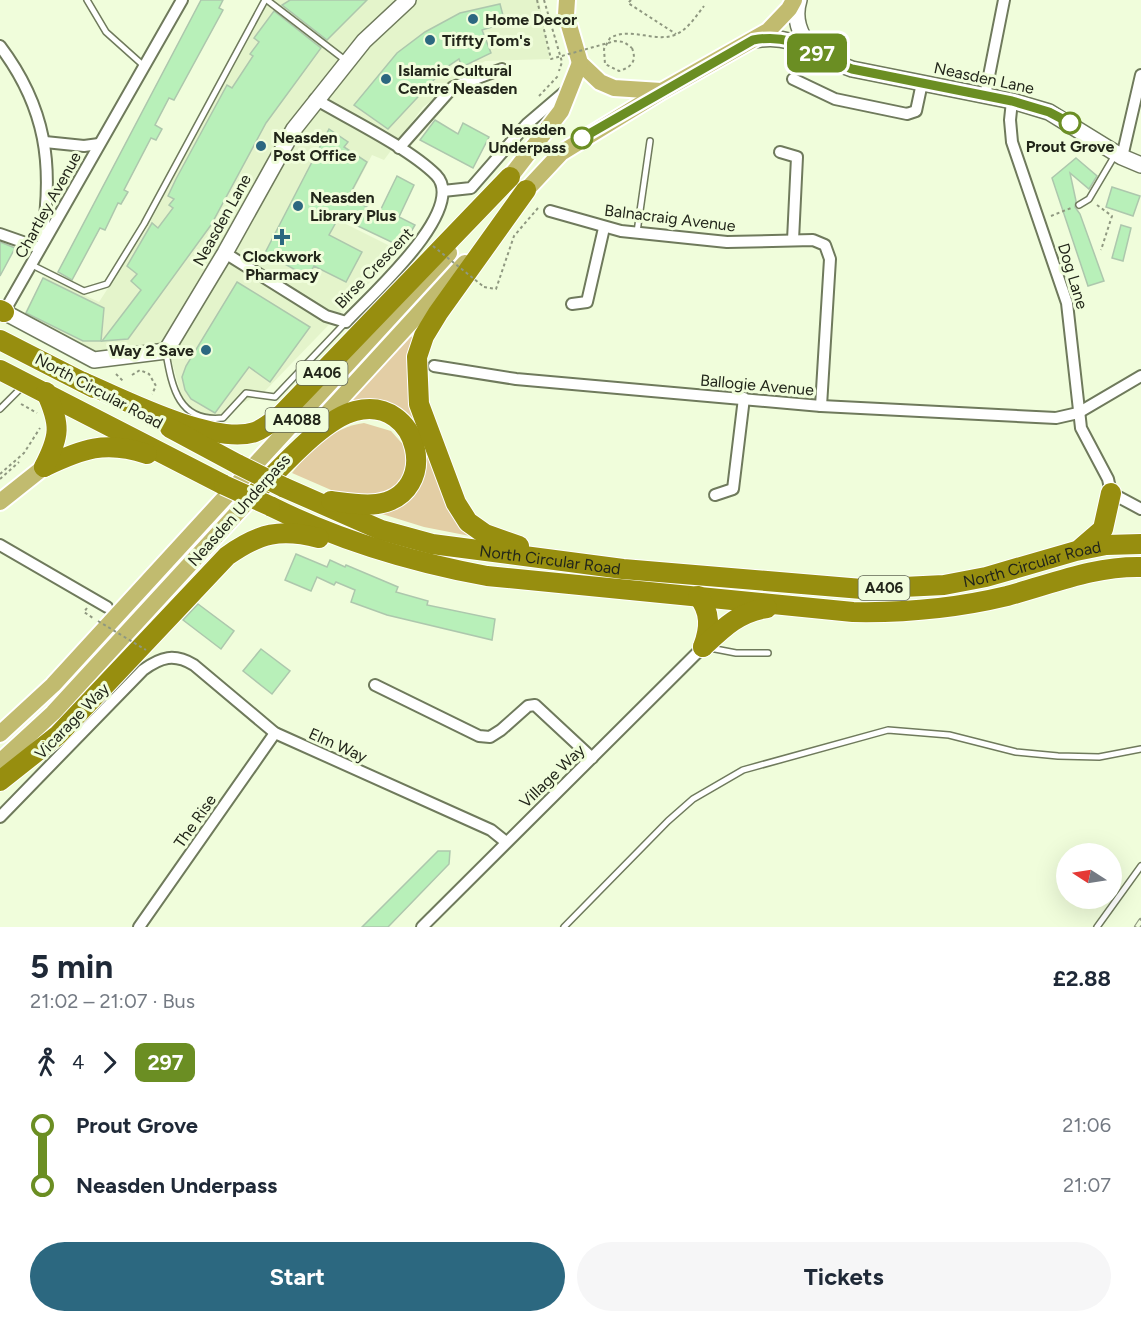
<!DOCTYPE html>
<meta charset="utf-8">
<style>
:root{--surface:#fff;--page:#f6f6f7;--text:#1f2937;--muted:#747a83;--accent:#2c6880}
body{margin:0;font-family:Figtree,sans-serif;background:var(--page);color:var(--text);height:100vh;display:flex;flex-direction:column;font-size:22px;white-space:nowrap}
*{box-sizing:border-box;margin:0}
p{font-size:20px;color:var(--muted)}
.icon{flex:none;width:33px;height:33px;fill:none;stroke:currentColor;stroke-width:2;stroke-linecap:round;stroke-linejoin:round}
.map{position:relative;height:927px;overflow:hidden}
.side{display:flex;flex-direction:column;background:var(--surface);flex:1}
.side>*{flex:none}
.badge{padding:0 12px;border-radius:9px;font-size:21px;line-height:39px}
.needle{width:39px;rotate:282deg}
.buttons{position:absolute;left:1056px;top:843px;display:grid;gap:12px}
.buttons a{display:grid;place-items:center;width:66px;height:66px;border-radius:50%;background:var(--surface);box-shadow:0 6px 24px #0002;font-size:30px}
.map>.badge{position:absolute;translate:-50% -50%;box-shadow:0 0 0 3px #fff}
.legs{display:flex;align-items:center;gap:9px;height:66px;padding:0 30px;font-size:20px}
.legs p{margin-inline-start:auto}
.head{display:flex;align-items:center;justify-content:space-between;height:102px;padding:0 30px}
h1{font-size:33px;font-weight:700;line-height:45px}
.action{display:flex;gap:12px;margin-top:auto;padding:12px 30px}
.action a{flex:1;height:69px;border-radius:36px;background:var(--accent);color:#fff;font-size:24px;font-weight:700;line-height:69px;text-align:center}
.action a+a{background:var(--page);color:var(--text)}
ul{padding:0 30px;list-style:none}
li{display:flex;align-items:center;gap:21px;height:60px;font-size:22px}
li i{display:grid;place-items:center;width:9px;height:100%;margin:0 8px;background:currentColor}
li i::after{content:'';width:15px;height:15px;margin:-8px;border:4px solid;border-radius:50%;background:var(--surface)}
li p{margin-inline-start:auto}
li:first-child i{background:linear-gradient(#0000 50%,currentColor 0)}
li:last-child i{background:linear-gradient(currentColor 50%,#0000 0)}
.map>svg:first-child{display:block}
.built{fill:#e4f4cb}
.green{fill:#e3cea5}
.building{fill:#b8f0b9;stroke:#adc7ad;stroke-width:1.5}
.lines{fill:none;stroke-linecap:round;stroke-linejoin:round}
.lane-casing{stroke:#6f7a5c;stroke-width:8}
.street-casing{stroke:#6f7a5c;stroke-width:14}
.secondary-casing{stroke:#6f7a5c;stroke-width:18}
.primary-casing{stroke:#fff;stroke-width:20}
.highway-casing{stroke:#fff;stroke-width:22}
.path{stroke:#8f9880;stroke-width:2;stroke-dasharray:3 3;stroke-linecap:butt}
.lane{stroke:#fff;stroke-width:5}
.street{stroke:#fff;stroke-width:10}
.secondary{stroke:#fff;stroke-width:15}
.primary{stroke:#c1bb6f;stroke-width:16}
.highway{stroke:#978e0f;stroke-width:20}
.rail-casing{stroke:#919a82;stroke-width:6}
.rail{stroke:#f0fddb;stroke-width:4;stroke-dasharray:11;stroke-linecap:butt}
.highway-bridge-casing{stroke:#fff;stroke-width:22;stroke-linecap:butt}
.path-bridge{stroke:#8f9880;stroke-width:2;stroke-dasharray:3 3;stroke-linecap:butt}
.highway-bridge{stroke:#978e0f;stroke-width:20}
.line-1-casing{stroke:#fff;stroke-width:14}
.line-1{stroke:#6b8e23;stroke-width:9}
.poi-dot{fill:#2c6880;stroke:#f0fddb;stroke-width:2}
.stop-1-dot{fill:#fff;stroke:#6b8e23;stroke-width:3}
.labels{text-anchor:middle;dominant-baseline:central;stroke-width:6;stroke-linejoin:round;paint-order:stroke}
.shield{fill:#f0fddb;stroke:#606654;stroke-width:1.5}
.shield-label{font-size:15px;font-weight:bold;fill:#22261a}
.poi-label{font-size:16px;font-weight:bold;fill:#22261a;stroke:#f0fddb;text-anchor:start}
.street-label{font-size:16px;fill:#22261a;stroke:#f0fddb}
.stop-label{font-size:16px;font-weight:bold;fill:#22261a;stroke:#f0fddb;text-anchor:end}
</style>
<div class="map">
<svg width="1141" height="927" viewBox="0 0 1141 927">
<rect width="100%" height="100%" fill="#f0fddb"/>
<polygon class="built" points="267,0 539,0 550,59 485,61 423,107 384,160 372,155 338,220 400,251 264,392 214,418 184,405 172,362 149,345 93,359 23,316 44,276 99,302 147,228"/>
<g class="green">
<polygon points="411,336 413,339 407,360 410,394 475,537 424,527 382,514 403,502 417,428 400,411 346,403"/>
<path d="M 364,423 L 391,431 L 407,449 L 405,477 L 383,496 L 338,493 L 292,473 C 311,449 333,427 364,423 Z"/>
</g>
<g class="building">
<polygon points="201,0 223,0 219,8 223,10 174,100 169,98 155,125 162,129 156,140 151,138 124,190 128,192 121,204 118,203 105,230 100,228 72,280 58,272"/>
<polygon points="290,0 367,0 327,40 282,5"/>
<polygon points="500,4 505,23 482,30 491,53 462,67 459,59 444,69 388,129 354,105 397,53 425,32 460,13"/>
<polygon points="274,11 321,48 266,123 211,225 128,339 102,341 141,290 131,281 137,274 127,266 152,223 158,228 173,208 169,205 174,199 168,196 176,179 227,85 232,88 253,56 250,54 259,42 254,38"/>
<polygon points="435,120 458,134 463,123 489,137 473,168 420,140"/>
<polygon points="329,129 348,142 344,147 367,162 348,198 379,213 397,176 414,185 399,217 415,225 402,247 339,217 329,235 362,252 346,282 314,266 308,277 265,253"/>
<polygon points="1076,158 1097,176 1089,189 1070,173 1076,201 1075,207 1080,214 1104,281 1088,286 1052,178"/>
<polygon points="1112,187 1140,196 1133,216 1106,207"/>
<polygon points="1121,225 1131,228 1123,261 1112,258"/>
<polygon points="0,242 15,248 0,276"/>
<polygon points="43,278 104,308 101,341 83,341 26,313"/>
<polygon points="237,282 310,327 270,382 249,367 215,413 191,399 185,390 182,377 186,366"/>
<polygon points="296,554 327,567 330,560 345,567 346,565 398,587 396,592 428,601 427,605 495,619 492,640 387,615 351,602 355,590 336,582 334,585 317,577 311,591 285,580"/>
<polygon points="198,604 234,631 221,649 183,620"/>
<polygon points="261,649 290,671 272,694 243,671"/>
<polygon points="438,851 450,851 449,864 388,927 362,927"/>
</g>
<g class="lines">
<g class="lane-casing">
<g id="lane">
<polyline points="87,0 106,32 144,66"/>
<polyline points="267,0 345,60"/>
<polyline points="1079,205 1089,199 1115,155"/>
<polyline points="637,232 650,141"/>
<polyline points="32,265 84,291 107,284 144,224 265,0"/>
<path d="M 166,353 C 172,388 179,423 223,418 L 246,393 L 275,397 L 346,322"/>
<polyline points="0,409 22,387"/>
<polyline points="710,648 736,653 768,653"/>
<polyline points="564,927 668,821 693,799 743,770 888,730 949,735 1016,752 1058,756 1099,757 1141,749"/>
<polyline points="1097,927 1141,866"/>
</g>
</g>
<g class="street-casing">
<g id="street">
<path d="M 0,46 C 46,107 54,165 42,239"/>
<polyline points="793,79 835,99 907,114 916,111 922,83"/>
<polyline points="985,96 1004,0"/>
<polyline points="1012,101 1010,120 1012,142 1067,303 1081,428 1108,479 1111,493 1141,509"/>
<polyline points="45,142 84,146 99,144"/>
<polyline points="399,148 453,87 502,69"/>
<polyline points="780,152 797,157 793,240"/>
<polyline points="1122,157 1141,75"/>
<polyline points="443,191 471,188 527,124 568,89"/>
<polyline points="550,211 621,231 727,242 813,240 825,245 830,259 821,406"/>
<polyline points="0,234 40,248"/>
<path d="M 225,253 L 326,316 L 346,322 C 368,298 469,209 436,175 C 409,148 349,119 315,99"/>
<polyline points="572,304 587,302 604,228"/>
<polyline points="4,312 182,0"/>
<polyline points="434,366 516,379 821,406 1056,418 1078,413 1141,376"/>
<polyline points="715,495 733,489 744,398"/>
<polyline points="0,545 107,607"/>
<polyline points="375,685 479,736 490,737 501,730 528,706 535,705 592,758"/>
<path d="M 0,817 L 143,670 C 161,657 174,653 194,665 L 275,733 L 491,830 L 506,842"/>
<polyline points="139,927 275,733"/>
<polyline points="422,927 703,647"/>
</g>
</g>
<g class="secondary-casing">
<g id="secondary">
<path d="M 799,0 C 793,19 800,33 810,49"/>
<path d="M 755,40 C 796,32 816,57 852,69 L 1012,101 L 1049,112 L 1122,157 L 1141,165"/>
<polyline points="4,312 94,360 166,351 225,253 294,129 364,41 408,0"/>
</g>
</g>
<g class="primary-casing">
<g id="primary">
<polyline points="567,0 566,15 580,63 600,82 614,88 661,91"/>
<polyline points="503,186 561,111 580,63"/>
<polyline points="518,199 561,153 662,91 768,31 789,9 794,0"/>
<polyline points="312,430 465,263"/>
<polyline points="0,502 44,467"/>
<polyline points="0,734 53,685 449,253"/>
<polyline points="0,762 53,713 259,489"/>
</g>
</g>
<g class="highway-casing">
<g id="highway">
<polyline points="0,310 4,312"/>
<polyline points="0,340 94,388"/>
<polyline points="0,370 224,485"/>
<path d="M 83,382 C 122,399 214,446 255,432 C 265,428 273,421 282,414 L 510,177"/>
<polyline points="170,428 239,465"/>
<path d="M 44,467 C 82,449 105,440 147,454"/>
<path d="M 44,467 C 60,436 61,425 46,392"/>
<path id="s1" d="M 283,487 L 381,530 L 432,544 L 623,569 L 862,589 L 944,585 L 986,577 L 1076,551 L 1106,545 L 1141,544"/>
<path d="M 259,489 C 283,466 323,419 355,411 C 420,394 442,495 377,504 C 362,506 346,503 331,501"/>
<path d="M 270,506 C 340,541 411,562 487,576 L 853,612 C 905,613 957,608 1007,596 C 1052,584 1094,566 1141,567"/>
<polyline points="519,546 485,534 468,522 456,503 419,404 417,357 424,336 438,313 526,190"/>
<polyline points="1081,548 1103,529 1111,493"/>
<path d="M 698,596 C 711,612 710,628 703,647"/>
<path d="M 703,647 C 723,628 739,612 767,608"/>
<path d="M 0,781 L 58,735 L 227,556 C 259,533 281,528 319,538"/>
</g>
</g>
<g class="path">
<polyline points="544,0 562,62 559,71"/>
<polyline points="631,0 628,3 676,34"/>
<path d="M 632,48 C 637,61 632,67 619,71 L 605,64 L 604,49 L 610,38 C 631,26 656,44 677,34 C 689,28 696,16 704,6"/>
<polyline points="539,96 558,76"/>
<polyline points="1097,205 1112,216 1101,250"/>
<polyline points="1051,216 1071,208"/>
<polyline points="484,287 496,289 514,236 538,208"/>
<polyline points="116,374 123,381"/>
<polyline points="132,375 140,370 149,374 156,386 152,394"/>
<polyline points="21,404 37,413"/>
<polyline points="0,474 24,453 40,428"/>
<polyline points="0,479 19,462"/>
<polyline points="87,608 84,612 93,618"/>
</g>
<use href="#lane" class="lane"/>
<use href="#street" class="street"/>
<use href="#secondary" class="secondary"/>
<use href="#primary" class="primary"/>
<use href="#highway" class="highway"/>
<g class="rail-casing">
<polyline id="rail" points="1137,927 1141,921"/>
</g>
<use href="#rail" class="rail"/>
<g class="highway-bridge-casing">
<g id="highway-bridge">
<polyline points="239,465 283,487"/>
<polyline points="224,485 270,506"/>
</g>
</g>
<g class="path-bridge">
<polyline points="537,0 551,59 615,41 624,42 632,48"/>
<polyline points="433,246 484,287"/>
<polyline points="98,621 146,650"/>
</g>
<use href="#highway-bridge" class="highway-bridge"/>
</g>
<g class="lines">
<g class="line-1-casing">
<path id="line-1" d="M 582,138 L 753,40 C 797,32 813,55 852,69 L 1012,101 L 1049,112 L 1070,123"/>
</g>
<use href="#line-1" class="line-1"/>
</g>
<g class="poi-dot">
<circle cx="473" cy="19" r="6"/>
<circle cx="430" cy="40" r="6"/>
<circle cx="386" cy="79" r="6"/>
<circle cx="261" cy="146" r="6"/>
<circle cx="298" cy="206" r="6"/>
<path d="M279 228h6v6h6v6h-6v6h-6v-6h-6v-6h6z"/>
<circle cx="206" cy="350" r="6"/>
</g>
<g class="stop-1-dot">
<circle cx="1070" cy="123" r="10"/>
<circle cx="582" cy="138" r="10"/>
</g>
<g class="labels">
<g class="shield">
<rect x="296.5" y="361" width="51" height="24" rx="4.5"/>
<rect x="265.5" y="408" width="63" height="24" rx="4.5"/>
<rect x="858.5" y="576" width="51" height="24" rx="4.5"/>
</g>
<g class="shield-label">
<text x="322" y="373">A406</text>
<text x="297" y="420">A4088</text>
<text x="884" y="588">A406</text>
</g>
<g class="poi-label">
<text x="485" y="19">Home Decor</text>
<text x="442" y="40">Tiffty Tom's</text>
<text x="398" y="70">Islamic Cultural<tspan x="398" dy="18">Centre Neasden</tspan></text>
<text x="273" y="137">Neasden<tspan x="273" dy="18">Post Office</tspan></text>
<text x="310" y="197">Neasden<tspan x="310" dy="18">Library Plus</tspan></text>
<text x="282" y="256" text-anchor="middle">Clockwork<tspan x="282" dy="18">Pharmacy</tspan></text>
<text x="194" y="350" text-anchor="end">Way 2 Save</text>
</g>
<g class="street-label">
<text transform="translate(984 78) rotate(12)">Neasden Lane</text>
<text transform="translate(48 205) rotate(-61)">Chartley Avenue</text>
<text transform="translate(670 218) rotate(7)">Balnacraig Avenue</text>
<text transform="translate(222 220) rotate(-61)">Neasden Lane</text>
<text transform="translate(374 268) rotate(-46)">Birse Crescent</text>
<text transform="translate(1073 276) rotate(73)">Dog Lane</text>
<text transform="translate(757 385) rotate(5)">Ballogie Avenue</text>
<text transform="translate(99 391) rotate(28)">North Circular Road</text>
<text transform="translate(239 510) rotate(-48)">Neasden Underpass</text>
<text stroke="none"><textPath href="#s1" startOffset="279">North Circular Road</textPath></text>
<text stroke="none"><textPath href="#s1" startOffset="765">North Circular Road</textPath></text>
<text transform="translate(72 721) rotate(-46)">Vicarage Way</text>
<text transform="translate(338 745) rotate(24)">Elm Way</text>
<text transform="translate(552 776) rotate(-44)">Village Way</text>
<text transform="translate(195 821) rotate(-55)">The Rise</text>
</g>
<g class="stop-label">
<text x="566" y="129">Neasden<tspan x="566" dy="18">Underpass</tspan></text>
<text x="1070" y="146" text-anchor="middle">Prout Grove</text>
</g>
</g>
</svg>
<div class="buttons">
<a><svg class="needle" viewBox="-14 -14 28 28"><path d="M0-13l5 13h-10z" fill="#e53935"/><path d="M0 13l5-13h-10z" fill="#747a83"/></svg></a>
</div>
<b class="badge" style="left:817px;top:53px;background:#6b8e23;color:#fff">297</b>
</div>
<section class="side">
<div class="head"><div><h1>5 min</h1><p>21:02 – 21:07 · Bus</p></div><b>£2.88</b></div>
<div class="legs"><svg class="icon" aria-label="walk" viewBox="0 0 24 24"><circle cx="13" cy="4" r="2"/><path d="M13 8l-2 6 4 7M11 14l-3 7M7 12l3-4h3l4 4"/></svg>4<svg class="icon" aria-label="forward" viewBox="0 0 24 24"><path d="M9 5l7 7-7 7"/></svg><b class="badge" style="background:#6b8e23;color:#fff">297</b></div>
<ul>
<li><i style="color:#6b8e23"></i><b>Prout Grove</b><p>21:06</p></li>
<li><i style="color:#6b8e23"></i><b>Neasden Underpass</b><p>21:07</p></li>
</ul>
<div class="action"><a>Start</a><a>Tickets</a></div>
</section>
